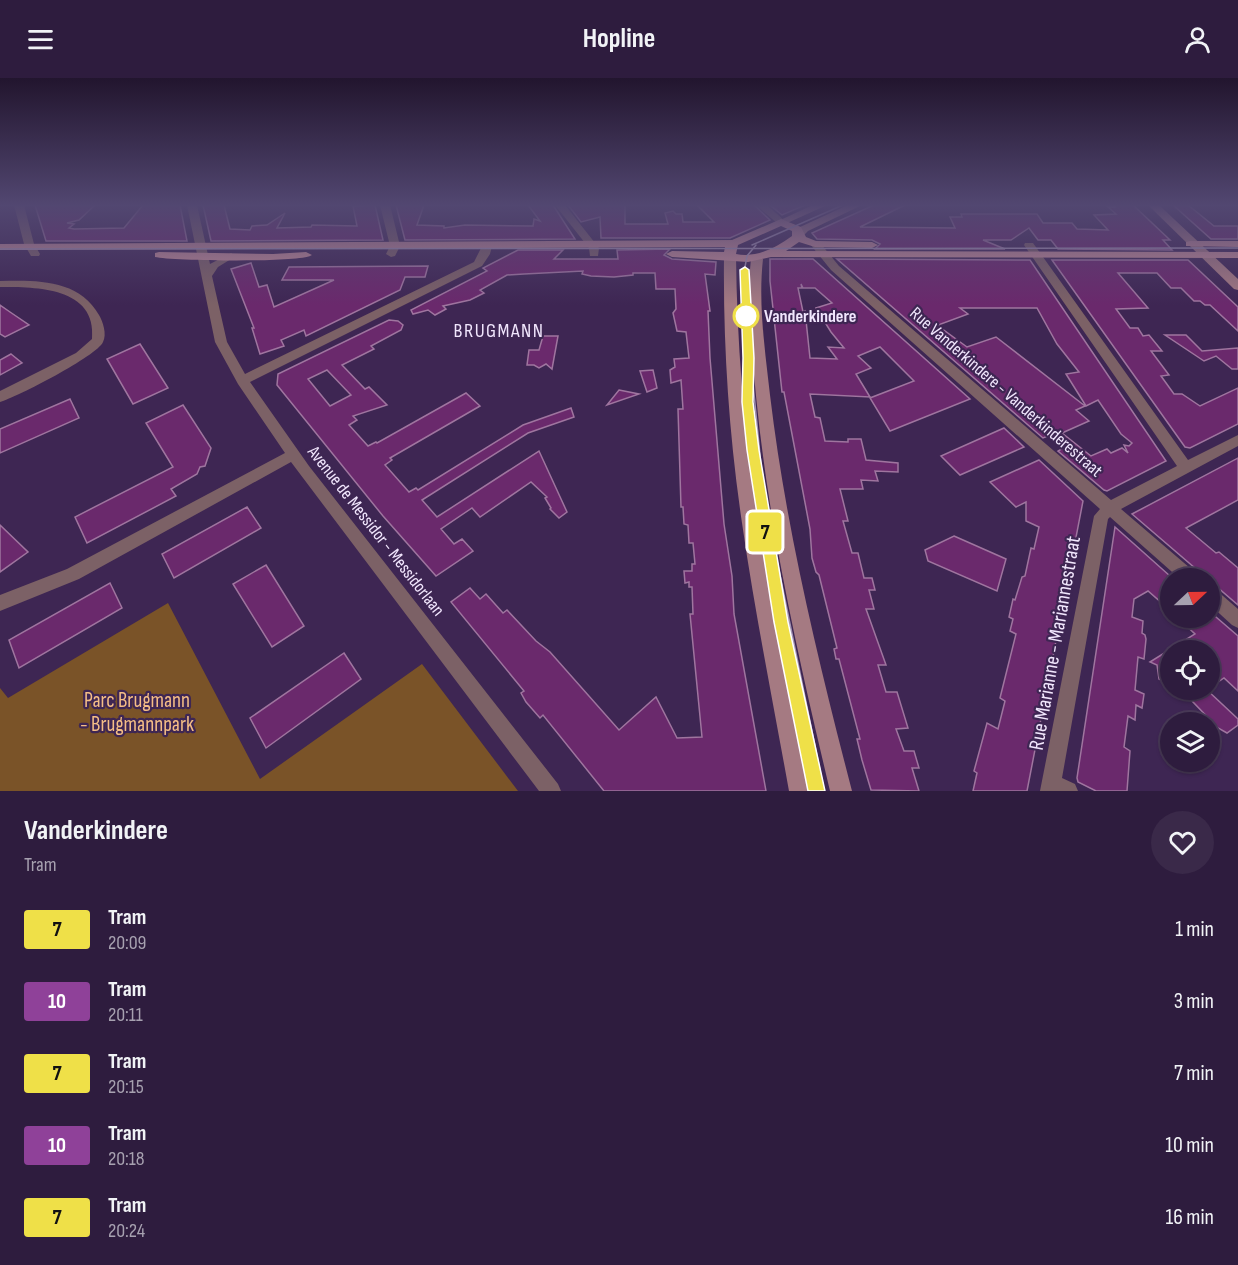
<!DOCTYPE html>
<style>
:root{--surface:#2e1c3e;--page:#3a2949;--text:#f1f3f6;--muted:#a7a1b0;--line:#493a58}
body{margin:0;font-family:"Sofia Sans Condensed",sans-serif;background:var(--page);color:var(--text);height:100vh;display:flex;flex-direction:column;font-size:22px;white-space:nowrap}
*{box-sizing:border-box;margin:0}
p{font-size:20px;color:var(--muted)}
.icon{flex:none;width:33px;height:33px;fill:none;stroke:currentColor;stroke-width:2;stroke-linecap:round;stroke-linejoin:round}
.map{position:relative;height:713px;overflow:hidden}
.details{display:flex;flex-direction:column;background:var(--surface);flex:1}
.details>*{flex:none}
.badge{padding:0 12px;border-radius:4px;font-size:21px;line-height:39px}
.needle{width:39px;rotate:68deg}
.buttons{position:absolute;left:1160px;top:490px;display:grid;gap:12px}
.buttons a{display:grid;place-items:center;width:60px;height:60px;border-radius:50%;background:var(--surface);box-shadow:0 2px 4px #0004,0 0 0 2px var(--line);font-size:30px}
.map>.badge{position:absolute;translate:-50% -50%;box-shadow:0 0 0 3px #fff}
.round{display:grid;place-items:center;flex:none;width:63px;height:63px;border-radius:32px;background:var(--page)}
.overview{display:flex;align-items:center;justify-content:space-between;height:102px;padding:0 24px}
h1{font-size:28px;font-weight:700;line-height:45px}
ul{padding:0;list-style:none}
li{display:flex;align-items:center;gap:18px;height:72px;padding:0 24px}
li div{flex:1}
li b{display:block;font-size:22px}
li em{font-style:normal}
li .badge{min-width:66px;font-weight:700;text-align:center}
header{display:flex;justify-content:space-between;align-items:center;height:78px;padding:0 24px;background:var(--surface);font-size:27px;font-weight:700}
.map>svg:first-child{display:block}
.green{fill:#7a5328}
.building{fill:#6a296c;stroke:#9f759f;stroke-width:1.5;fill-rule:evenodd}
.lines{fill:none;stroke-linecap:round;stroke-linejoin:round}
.street{fill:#7c6166;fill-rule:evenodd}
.secondary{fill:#a57a82;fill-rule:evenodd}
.primary{fill:#c48d97;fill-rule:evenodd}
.tram-far1{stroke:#a393b3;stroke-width:1.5}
.tram{stroke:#a393b3;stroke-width:2}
.line{fill:#efe048;stroke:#fff;stroke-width:1.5}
.stop-dot{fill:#fff;stroke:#efe048;stroke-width:3}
.labels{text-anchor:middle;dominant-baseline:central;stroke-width:4.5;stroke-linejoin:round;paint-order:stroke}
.stop-label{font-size:18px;font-weight:bold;fill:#f1e6fd;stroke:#3e2653;text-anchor:start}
.street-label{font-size:18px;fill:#f1e6fd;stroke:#3e2653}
.neighbourhood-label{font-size:20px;letter-spacing:1.5px;fill:#f1e6fd;stroke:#3e2653}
.near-street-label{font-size:21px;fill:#f1e6fd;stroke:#3e2653}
.near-park-label{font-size:21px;fill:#f5be86;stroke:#3e2653}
</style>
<header><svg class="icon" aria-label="menu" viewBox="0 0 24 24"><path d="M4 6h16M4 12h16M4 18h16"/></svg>Hopline<svg class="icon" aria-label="person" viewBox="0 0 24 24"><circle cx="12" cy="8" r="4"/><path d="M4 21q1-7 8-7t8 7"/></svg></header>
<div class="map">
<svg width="1238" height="713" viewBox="0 0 1238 713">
<rect width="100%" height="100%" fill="#3e2653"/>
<polygon class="green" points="168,525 260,701 422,586 518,713 0,713 0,610 8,620"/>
<g class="building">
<polygon points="35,127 95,127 79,142 67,145 74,146 69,150 74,151 124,150 143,127 180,127 187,163 46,163"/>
<polygon points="203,127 224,127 230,151 250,152 252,148 267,147 285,135 277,150 311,149 312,147 357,148 353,128 375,127 383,162 211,163"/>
<polygon points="396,127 424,127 417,147 444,148 444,150 465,147 533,148 534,141 540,143 528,127 553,127 575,161 405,162"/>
<polygon points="568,127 625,127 625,146 668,146 665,135 673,133 676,136 682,136 683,144 714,144 697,127 754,127 770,142 730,160 601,160 600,139 581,144"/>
<polygon points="770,127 805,127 782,137"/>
<polygon points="874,127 905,127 860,149 955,150 950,139 962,139 961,136 1037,136 1043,145 1072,145 1077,151 1108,152 1094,137 1116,136 1108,129 1115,129 1113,127 1133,127 1170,162 1163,162 1172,172 1058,171 1051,162 1038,162 1029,150 1011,162 983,162 1005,171 875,171 880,166 872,162 817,161 812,155"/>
<polygon points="1173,127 1188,127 1214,148 1238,148 1238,161 1211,161"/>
<polygon points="670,171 664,177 672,181 716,184 715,197 705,196 710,233 708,233 710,280 724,446 732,498 734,536 766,713 604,713 543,637 540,640 526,624 521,615 524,613 451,524 470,510 480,521 486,516 503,535 507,532 536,563 550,574 619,652 656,619 677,660 702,659 690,536 693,536 692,509 689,509 689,504 685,505 684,493 692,493 692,486 695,486 693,465 689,465 688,447 684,446 683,429 681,429 678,331 683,331 681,302 671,305 670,292 675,289 674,281 689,280 686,254 677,253 673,235 676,231 675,211 656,211 655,195 633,195 633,197 614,199 591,198 582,196 583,193 524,196 507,197 480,212 484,215 470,222 443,228 446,231 435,237 428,232 413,236 411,232 487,193 483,190 518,172 563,172 554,181 618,181 617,172"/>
<path d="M 770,181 L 813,181 L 970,321 L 890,353 L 870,320 L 914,303 L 880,269 L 858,278 L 871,290 L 856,296 L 870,319 L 810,316 L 815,339 L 820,340 L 825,363 L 848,364 L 848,361 L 861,361 L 866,382 L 898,385 L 898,394 L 875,393 L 878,403 L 861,402 L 863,411 L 840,411 L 848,443 L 843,443 L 852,475 L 858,475 L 864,500 L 872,500 L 875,512 L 869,512 L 874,531 L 866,531 L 886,587 L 878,587 L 886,614 L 897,614 L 908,650 L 896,651 L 904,673 L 914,673 L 919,690 L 912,690 L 919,713 L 871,712 L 862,682 L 857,661 L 860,661 L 839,581 L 836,581 L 834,571 L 837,570 L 819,497 L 816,494 L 812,480 L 810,451 L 784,314 L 782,314 L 770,203 ZM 801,206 L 803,210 L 815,210 L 832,225 L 816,230 L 831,254 L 844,270 L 828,269 L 837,281 L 810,280 L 805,233 L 803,234 L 798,210 L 802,210 Z"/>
<path d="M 837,181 L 1030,182 L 1166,383 L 1107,413 L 1104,412 L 1058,373 L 1065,369 L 1058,354 L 1043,360 ZM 960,230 L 1037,230 L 1057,266 L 1079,294 L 1066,296 L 1086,328 L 1098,322 L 1121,356 L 1132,365 L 1129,368 L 1124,367 L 1128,375 L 1122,370 L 1111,375 L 1107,371 L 1091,378 L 1062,355 L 1089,343 L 1076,332 L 1085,328 L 996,259 L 967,269 L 941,250 L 938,247 L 968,236 Z"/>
<polygon points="1052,182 1188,182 1238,229 1238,253 1210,227 1205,227 1200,223 1194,223 1181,210 1171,210 1157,195 1118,195 1148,230 1116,231 1130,250 1138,250 1143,258 1149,257 1162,273 1151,273 1169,297 1161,298 1174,316 1182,316 1200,328 1238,310 1238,346 1190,370 1185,369"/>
<polygon points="251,185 259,209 267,207 274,229 334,202 282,202 289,189 428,188 425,199 405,199 400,212 306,258 304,252 281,262 284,268 260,276 252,250 254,250 231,191"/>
<polygon points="0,227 10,234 29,247 5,259 0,256"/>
<path d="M 389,242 L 398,243 L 403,247 L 401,252 L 371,268 L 374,271 L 342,287 L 365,311 L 369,309 L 387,327 L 353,338 L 357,342 L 349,347 L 368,368 L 376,364 L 377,365 L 466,315 L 480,328 L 390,380 L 392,382 L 385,387 L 409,414 L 416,410 L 418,412 L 523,347 L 571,330 L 574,339 L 528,355 L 422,422 L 437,439 L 539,373 L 567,434 L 559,440 L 550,431 L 551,430 L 545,420 L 547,419 L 531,404 L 480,439 L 472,430 L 441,451 L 454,466 L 462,461 L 473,473 L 436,498 L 383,438 L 277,307 L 278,296 ZM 327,292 L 351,317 L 330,328 L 308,301 Z"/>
<polygon points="1165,257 1186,257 1202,273 1238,270 1238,291 1232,291 1216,278 1204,283"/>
<polygon points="543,258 558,258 552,291 546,286 539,290 534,287 527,287 529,272 539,272"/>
<polygon points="140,266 168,310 133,326 107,281"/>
<polygon points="11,276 22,285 0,297 0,282"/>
<polygon points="653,292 657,310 647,314 640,293"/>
<polygon points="619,312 639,316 607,327"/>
<polygon points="70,321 79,340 0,375 0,351"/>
<polygon points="183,327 211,370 205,388 200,389 197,396 171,411 176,418 87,465 75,439 173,389 146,345"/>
<polygon points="1004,350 1024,369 960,397 941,378"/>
<polygon points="1238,380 1238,422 1186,450 1216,475 1219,474 1238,490 1238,527 1132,436"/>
<polygon points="1039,382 1083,423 1027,713 973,713 977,695 974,693 987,645 998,651 1005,623 1000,620 1016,556 1010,553 1013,541 1009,539 1013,521 1015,522 1022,499 1025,498 1031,470 1034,471 1039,449 1026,443 1026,424 1016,429 990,404"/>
<polygon points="247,429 261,450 174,500 162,476"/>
<polygon points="0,447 28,474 0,494"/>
<polygon points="1115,449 1170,498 1170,532 1148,513 1134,521 1132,539 1143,543 1142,555 1145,557 1146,561 1144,581 1138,579 1135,612 1144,616 1142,630 1136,627 1135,642 1128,638 1124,669 1130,673 1127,713 1096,713 1078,704 1077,700"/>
<polygon points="954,458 1006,481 997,513 928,483 925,472"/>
<polygon points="266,487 304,548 272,569 233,506"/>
<polygon points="110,505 122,530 19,590 9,562"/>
<polygon points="1209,533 1238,558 1238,613 1224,600 1209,610 1209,573 1170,573 1170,607 1159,601 1157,587 1150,584 1195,556 1182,544 1189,540 1209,540"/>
<polygon points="344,575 361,601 266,670 250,640"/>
<polygon points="1167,612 1207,612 1238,641 1238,647 1227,655 1218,650 1191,622"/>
</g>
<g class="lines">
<g class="street">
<polygon points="14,127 24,127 34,166 40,176 39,178 31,178 24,166"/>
<polygon points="187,127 197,127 210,186 231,175 236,178 218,189 212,198 227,264 245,296 474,184 483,166 491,166 492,168 490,176 482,188 250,304 309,388 558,706 561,713 539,713 291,384 79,501 0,533 0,517 67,491 285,375 238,306 215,264"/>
<polygon points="380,127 390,127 400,168 395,178 391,179 386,176 390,168"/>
<polygon points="555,127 565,127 599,170 598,178 590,178 589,170"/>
<polygon points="756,127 767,127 786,144 778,146"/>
<polygon points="815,163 821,166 839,188 1111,422 1177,388 1024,167 1025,165 1033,165 1188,382 1238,357 1238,368 1121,431 1197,496 1199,501 1180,501 1110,439 1108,441 1062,700 1075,706 1078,713 1040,713 1094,438 1100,431 831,192 810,166"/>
<path d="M 0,203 C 36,202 79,201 99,237 C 103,244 107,256 103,264 C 97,278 17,319 0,324 L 0,313 L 76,275 L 92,261 C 97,209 36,209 0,209 Z"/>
<polygon points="1209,509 1215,511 1238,531 1238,550 1232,547 1209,526"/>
</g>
<g class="secondary">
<polygon points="813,127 827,127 785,146 777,146 776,144"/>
<polygon points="848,127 862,127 808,153 803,158 795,158 793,156 800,149"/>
<polygon points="1148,127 1159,127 1238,201 1238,212 1234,211"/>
<path d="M 730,175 L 736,178 C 737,267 744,357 759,445 C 774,535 793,624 811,713 L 789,713 C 773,624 755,535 742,445 C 729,357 723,267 724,178 Z"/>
<path d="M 757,178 L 763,181 C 758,226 765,272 770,317 C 786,451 818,582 852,713 L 830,713 C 799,582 769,452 756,318 C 752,272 746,226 751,181 Z"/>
</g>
<g class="primary">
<path d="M 781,141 L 801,149 L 806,159 L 816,163 L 872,164 L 878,167 L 872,170 L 815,169 L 799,164 L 786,173 L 1238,174 L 1238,180 L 771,179 L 748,184 L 672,179 L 666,176 L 672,173 L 724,174 L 725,169 L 0,172 L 0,166 L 732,162 ZM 781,148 L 792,153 L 792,158 C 775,170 757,180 736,176 L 738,167 Z"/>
<polygon points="1190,163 1238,163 1238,169 1186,168 1186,164"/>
<path d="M 159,174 L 273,176 L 306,174 L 312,177 C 302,185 173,183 155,179 L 155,175 Z"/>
</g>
<g class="tram-far1">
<polyline points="752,167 843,127"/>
<polyline points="756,167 747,178 745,189 748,255 761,387 774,470"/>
<polyline points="0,171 1238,170"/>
</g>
<polyline class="tram" points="774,469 824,713"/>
</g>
<linearGradient id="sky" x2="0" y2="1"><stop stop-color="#22152e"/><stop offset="0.56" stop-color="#524771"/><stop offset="1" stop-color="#524771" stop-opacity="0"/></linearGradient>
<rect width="1238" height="227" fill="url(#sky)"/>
<polygon class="line" points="745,189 749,192 754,280 753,324 759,372 788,544 825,713 808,713 774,544 747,372 742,324 743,280 740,192"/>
<circle class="stop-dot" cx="746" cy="238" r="12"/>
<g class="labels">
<g class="stop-label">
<text x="764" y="238">Vanderkindere</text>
</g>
<g class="street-label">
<text transform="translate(1006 314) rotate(41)">Rue Vanderkindere - Vanderkinderestraat</text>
<text transform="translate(376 453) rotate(52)">Avenue de Messidor - Messidorlaan</text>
</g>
<g class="neighbourhood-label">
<text x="499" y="253">BRUGMANN</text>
</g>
<g class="near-street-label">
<text transform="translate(1055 565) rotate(-80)">Rue Marianne - Mariannestraat</text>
</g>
<g class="near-park-label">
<text x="137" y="622">Parc Brugmann<tspan x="137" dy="24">- Brugmannpark</tspan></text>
</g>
</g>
</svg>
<div class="buttons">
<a><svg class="needle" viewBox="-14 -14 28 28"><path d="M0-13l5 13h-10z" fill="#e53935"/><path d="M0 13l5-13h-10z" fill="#a7a1b0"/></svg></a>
<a><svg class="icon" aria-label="locate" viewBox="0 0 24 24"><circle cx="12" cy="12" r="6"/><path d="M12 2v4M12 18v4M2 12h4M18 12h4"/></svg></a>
<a><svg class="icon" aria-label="layers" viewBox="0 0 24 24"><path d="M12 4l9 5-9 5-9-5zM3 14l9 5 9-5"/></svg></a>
</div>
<b class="badge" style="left:765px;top:454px;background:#efe048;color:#111">7</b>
</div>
<section class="details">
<div class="overview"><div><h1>Vanderkindere</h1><p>Tram</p></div><a class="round"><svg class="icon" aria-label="heart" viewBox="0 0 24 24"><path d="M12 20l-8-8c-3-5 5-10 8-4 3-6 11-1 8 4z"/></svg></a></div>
<ul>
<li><span class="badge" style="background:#efe048;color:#111">7</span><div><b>Tram</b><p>20:09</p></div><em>1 min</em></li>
<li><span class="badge" style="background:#8f4199;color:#fff">10</span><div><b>Tram</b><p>20:11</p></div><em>3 min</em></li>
<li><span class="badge" style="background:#efe048;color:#111">7</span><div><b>Tram</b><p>20:15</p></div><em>7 min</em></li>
<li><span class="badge" style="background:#8f4199;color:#fff">10</span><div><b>Tram</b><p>20:18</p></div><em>10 min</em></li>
<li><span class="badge" style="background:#efe048;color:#111">7</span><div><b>Tram</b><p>20:24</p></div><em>16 min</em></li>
</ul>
</section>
